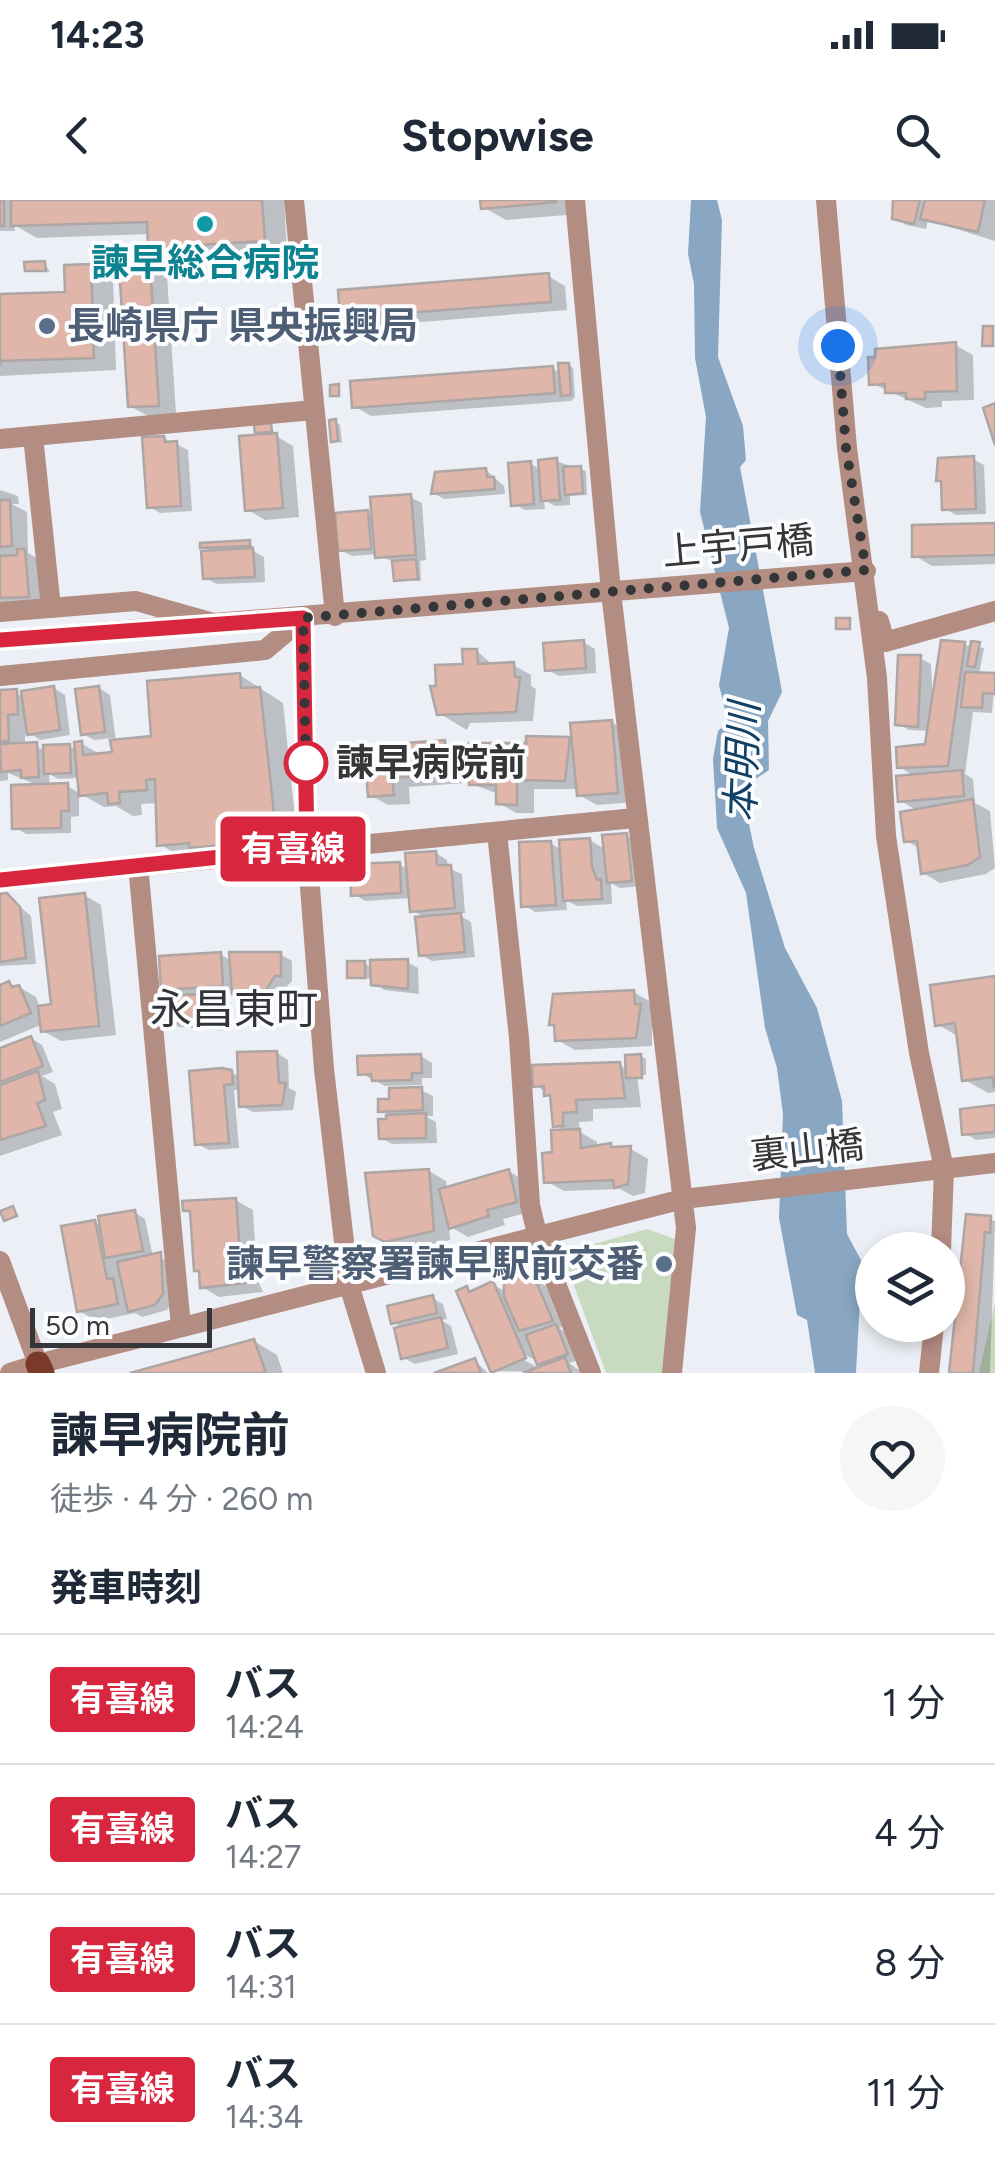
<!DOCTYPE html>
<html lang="ja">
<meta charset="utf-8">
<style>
:root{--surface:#fff;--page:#f6f6f7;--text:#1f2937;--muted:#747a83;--line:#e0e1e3}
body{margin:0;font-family:Figtree,"Noto Sans JP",sans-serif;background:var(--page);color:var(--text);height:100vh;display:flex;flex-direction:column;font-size:38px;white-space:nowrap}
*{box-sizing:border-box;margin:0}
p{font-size:32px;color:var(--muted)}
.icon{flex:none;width:55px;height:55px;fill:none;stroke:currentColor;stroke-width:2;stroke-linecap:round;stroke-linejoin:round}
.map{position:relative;height:1173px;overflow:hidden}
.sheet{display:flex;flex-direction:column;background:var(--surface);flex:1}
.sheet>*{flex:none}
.badge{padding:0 20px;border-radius:8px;font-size:35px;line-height:65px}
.fabs{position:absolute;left:855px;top:1032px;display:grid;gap:20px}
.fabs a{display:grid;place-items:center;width:110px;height:110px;border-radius:50%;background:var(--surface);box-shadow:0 5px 15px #0003;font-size:50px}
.scale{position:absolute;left:30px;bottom:25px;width:182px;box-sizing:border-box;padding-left:10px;border:5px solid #353638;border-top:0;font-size:28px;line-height:35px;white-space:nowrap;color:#353638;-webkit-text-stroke:8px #fbfcfe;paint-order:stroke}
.you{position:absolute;width:50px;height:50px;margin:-25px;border:8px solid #fff;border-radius:50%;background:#1a73e8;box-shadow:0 0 0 15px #1a73e833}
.map>.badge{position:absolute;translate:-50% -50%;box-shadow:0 0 0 5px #fff}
h2{padding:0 50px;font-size:38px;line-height:90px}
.round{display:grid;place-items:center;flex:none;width:105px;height:105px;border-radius:52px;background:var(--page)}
.head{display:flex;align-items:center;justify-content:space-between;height:170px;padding:0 50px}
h1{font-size:48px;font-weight:700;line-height:75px}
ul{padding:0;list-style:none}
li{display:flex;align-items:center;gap:30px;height:130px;padding:0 50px;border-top:2px solid var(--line)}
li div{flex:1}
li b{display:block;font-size:38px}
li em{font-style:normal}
li .badge{min-width:110px;font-weight:700;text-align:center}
.status{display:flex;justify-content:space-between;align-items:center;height:70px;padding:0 50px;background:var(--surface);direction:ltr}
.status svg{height:28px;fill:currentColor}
header{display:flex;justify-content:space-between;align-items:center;height:130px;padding:0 50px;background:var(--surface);font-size:45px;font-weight:700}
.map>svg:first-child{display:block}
.green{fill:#c8dbc1}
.water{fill:#89a7c2}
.shadow{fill:#0003;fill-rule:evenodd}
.building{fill:#dfb6a9;stroke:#ada6a4;stroke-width:2.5}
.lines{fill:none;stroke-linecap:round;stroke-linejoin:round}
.minor{stroke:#b38c82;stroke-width:20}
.tertiary{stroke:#b38c82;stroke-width:20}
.primary{stroke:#7b3a29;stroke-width:25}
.line-casing{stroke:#fff;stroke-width:22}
.line{stroke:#d7263d;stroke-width:15}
.walk{stroke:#353638;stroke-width:10;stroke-dasharray:0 18}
.culture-dot{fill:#0f9aa8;stroke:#fbfcfe;stroke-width:4}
.service-dot{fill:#5c6f8a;stroke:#fbfcfe;stroke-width:4}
.stop-dot{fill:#fff;stroke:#d7263d;stroke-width:5}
.labels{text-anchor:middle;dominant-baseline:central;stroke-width:8;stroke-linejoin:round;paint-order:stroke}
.culture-label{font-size:38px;font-weight:bold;fill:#0d838f;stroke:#fbfcfe}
.service-label{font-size:38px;font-weight:bold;fill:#4e5e75;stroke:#fbfcfe;text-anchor:start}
.street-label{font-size:38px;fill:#353638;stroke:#fbfcfe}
.stop-label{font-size:38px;font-weight:bold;fill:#353638;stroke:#fbfcfe;text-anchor:start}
.water-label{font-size:40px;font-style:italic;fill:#104065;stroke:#fbfcfe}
.quarter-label{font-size:42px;fill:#313337;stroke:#fbfcfe}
</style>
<div class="status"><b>14:23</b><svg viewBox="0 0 49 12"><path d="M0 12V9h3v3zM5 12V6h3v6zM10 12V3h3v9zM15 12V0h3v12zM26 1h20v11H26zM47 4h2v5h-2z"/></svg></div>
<header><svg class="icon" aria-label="back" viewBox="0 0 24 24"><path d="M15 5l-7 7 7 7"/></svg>Stopwise<svg class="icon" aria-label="search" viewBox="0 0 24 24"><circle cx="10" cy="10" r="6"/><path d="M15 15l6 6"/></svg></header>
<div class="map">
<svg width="995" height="1173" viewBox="0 0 995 1173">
<rect width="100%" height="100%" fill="#eceff5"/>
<g class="green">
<polygon points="647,1029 678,1040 670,1173 606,1173 562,1053"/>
<polygon points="995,1102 995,1173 979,1173"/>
</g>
<polygon class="water" points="691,0 717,0 722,20 718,157 743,226 746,260 740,267 782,492 768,521 769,570 754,580 747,614 754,648 785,748 817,808 842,901 847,1034 862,1062 856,1173 815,1173 807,1120 797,1115 779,1018 783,914 777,868 765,828 746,693 717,628 713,559 718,531 728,522 719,485 729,428 700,312 706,217 695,158 694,84 688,54"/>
<g class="shadow">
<polygon points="0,0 284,0 287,53 174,59 151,46 150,34 37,38 14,25 15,31 0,31"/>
<polygon points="483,0 577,0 578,14 506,20 483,7"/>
<polygon points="897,0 995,0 995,41 928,20 926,29 906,25 895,18"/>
<polygon points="148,57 152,63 144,63 167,76 176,214 148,216 130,206 146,67 136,61"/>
<polygon points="45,64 50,72 27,70"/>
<polygon points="90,66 113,80 116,170 0,176 0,96 68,94"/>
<polygon points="548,76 565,86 567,110 360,127 342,117"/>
<polygon points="955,145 973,155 974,200 942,201 942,207 926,208 871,183"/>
<polygon points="569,165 573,168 575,197 571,201 371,216 354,206 552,168 562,174"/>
<polygon points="335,222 340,225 342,243 333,241"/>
<polygon points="271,226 276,236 293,246 299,317 265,320 248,310 266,237 257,232"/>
<polygon points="164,238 188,250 192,311 160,313 149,307"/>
<polygon points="973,259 984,265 986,314 956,315 945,309"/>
<polygon points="556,261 586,271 587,295 570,296 570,305 555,306 544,300 545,309 525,310 514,304 531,264 541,270"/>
<polygon points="486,270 504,286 505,294 444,299 433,293"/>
<polygon points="0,290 18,296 19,304 12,304 27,312 28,353 42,361 45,405 0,408"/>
<polygon points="410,297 422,303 426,360 420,361 421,381 396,379 395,363 377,354 352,356 340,350 367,313 374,317"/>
<polygon points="995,326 995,364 932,366 915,356"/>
<polygon points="249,343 254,347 248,348 264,357 265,382 217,384 205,378 213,353 203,347"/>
<polygon points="583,442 595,449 596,473 559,476 548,470"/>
<polygon points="964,445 984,448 979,475 995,476 992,513 973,512 965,574 973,579 975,603 990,611 995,668 986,674 940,683 923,673 921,649 906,641 918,611 901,601 916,577 899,567 927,546 929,531 909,530 898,524 920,458 931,464 933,507"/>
<polygon points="477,451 494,466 513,465 531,475 531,486 536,489 533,521 470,523 467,530 440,514 432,488 466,467"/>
<path d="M 240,475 L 283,503 L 297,636 L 282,654 L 182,657 L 159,644 L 158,603 L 141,604 L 142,615 L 133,616 L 116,606 L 104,607 L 79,593 L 79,616 L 71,617 L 71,633 L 26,634 L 14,627 L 42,587 L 8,573 L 8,580 L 0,581 L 0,565 L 4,567 L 0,492 L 24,496 L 54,488 L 65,495 L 70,535 L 40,540 L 25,530 L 25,545 L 46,550 L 69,546 L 77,551 L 82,544 L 102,555 L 114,554 L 113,538 L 94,540 L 83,534 L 99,488 L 110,495 L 116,542 L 154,538 ZM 49,574 L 58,579 L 80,578 L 81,594 L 67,586 L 50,586 Z"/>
<polygon points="611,522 629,532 635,602 597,605 579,595 579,589 534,589 534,613 516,613 499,603 499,594 471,584 528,546 528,539 575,542"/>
<polygon points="444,543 462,553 464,583 409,587 410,604 388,605 370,595 367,548"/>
<polygon points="627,636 638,642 642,686 620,688 611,683 612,704 577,706 566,700 567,710 535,712 524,705 550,643 562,650 590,640 606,650"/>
<polygon points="436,653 447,660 448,668 462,674 465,713 457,714 471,722 475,757 432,761 421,755 427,719 412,710 411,698 365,701 354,694 399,664 409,670"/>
<polygon points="84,695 101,705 116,835 61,841 43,831 43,824 0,842 0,788 9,784 19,787 36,797 40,808 54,807"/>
<polygon points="7,696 31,716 36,764 0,766 0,697"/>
<polygon points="280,754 292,761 292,781 276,798 246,799 235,791 210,792 228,803 229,831 179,827 167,820 179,797 163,788 221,755 232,761"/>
<polygon points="407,762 418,768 419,794 384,790 373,779 350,777 364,763 373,768"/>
<polygon points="995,779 995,892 988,893 965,880 959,837 937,824"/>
<polygon points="633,792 651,802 659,829 652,829 652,846 575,850 557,840 552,814"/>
<polygon points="31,838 42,845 53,872 42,876 55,884 62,909 53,912 62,935 0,956 0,850"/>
<polygon points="277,853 288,860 289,888 296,892 293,910 253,912 241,906 241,890 234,890 239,948 209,950 197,944 192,873 231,872 240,877"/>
<polygon points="421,856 432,863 432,878 422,878 422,885 385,886 360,873"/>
<polygon points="641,856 646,859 646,875 637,875 641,907 593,909 593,921 579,922 580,932 597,942 597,948 631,949 648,959 645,993 633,996 620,989 564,991 546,981 568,932 555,925 553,898 536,885 619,865 628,870"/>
<polygon points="421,890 433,896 433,916 425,916 436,922 437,943 392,944 381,938 397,920 381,910"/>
<polygon points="995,908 995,938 976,940 965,933"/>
<polygon points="429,971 446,981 447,989 508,971 526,981 533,1011 503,1019 505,1025 468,1037 449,1026 450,1040 404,1051 375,1034"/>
<polygon points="235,1000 253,1010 257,1079 263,1092 219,1097 202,1087 201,1073 196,1070 193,1014 185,1010"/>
<polygon points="134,1012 145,1019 153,1057 171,1061 173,1101 167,1110 142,1117 135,1113 97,1121 79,1111 95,1022 102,1027"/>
<polygon points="968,1017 995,1021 990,1173 951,1173"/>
<path d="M 528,1076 L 546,1086 L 562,1127 L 559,1128 L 567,1133 L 578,1160 L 569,1163 L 583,1173 L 493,1171 L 467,1089 L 473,1093 L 492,1084 L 510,1094 ZM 517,1150 L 540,1163 L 540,1169 L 514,1154 Z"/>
<polygon points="432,1098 443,1104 447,1119 441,1120 451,1126 458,1154 415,1164 404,1158 403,1128 394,1123"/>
<polygon points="254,1141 277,1155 283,1173 140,1173"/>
<polygon points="475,1161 488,1173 441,1173"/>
</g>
<g class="building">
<rect x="0" y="0" width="4" height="26"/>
<polygon points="11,0 262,0 265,41 148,48 147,22 11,26"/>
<polygon points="480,0 556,0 556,2 481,9"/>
<polygon points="893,0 920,0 914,24 892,19"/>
<polygon points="925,0 985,0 978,32 920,19"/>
<rect x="134" y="54" width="14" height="8"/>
<polygon points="45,61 46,71 25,71 24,62"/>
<polygon points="91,64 94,158 1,161 0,165 0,94 65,92 64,65"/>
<polygon points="150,64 159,206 128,207 119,66"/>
<polygon points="549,73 551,102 340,118 338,90"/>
<polygon points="983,126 993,126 993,146 982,146"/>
<polygon points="956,142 957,191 925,192 925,199 906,199 906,193 885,193 885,184 869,185 868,157 875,157 875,149"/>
<polygon points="558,163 569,163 571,195 561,196"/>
<polygon points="553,166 555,193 352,208 350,181"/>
<polygon points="339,184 339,196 330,196 330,185"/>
<polygon points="995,203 995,245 983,208"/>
<polygon points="336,219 338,241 331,242 329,220"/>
<polygon points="271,223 272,232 255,233 254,225"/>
<polygon points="277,233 283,308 245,311 239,236"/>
<polygon points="164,236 165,242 177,241 181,306 147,308 142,237"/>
<polygon points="974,256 976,309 942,310 941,281 936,281 938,258"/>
<polygon points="557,258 560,300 541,301 538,260"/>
<polygon points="531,261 534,304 511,306 508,263"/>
<polygon points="581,266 583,293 565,295 563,267"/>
<polygon points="486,268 487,277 494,277 495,289 431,294 435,272"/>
<polygon points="411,294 416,355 375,358 370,297"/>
<polygon points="0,300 10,300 12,346 0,347"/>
<polygon points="368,310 371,349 338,351 335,313"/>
<polygon points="995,323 995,355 912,357 912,325"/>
<polygon points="250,340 250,346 200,348 200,343"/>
<polygon points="253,348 255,377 203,379 201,351"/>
<polygon points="17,349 25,349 29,397 0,398 0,356 17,355"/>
<polygon points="416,359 418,379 394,381 392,361"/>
<rect x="836" y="418" width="14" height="11"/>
<polygon points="584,440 586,468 545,471 543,443"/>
<polygon points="941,440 965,442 948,566 897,568 896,547 925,544"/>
<polygon points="971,441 980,442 975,467 967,466"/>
<polygon points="462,449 477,449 478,464 514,462 515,477 520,477 516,512 437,515 430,486 436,486 435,465 463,464"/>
<polygon points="898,455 921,455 918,527 895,525"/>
<polygon points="965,472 995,473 995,494 983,493 982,508 961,507"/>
<polygon points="240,473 241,488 260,487 275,622 258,642 190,648 189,643 157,646 155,579 146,580 147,590 119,592 120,603 108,604 107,593 79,596 74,542 82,541 83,555 112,552 110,540 151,536 147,481"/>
<polygon points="54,486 60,530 27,535 21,491"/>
<polygon points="99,486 105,532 81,535 75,489"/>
<polygon points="17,489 18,514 8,515 9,541 0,542 0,490"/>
<polygon points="612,520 618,593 577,596 570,523"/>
<polygon points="526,536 570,537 565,581 517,580 517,605 496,604 496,585 469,585 469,543 526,543"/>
<polygon points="445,540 447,574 392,578 394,595 368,597 364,546"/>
<polygon points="37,542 39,577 21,578 21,570 1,572 0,544"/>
<polygon points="70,544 71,573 44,574 43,545"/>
<polygon points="962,570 964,596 898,602 896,576"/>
<polygon points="68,583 69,611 61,611 61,628 12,629 11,585"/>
<polygon points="973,599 980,657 968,665 921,674 917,641 904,642 900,612"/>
<polygon points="627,633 632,681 607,683 602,635"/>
<polygon points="590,638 592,667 597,680 601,679 602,699 563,701 559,640"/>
<polygon points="551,641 556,705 521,707 519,642"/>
<polygon points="436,651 437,665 451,665 455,708 410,712 405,653"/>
<polygon points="400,662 401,693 351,696 350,664"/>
<polygon points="7,693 20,707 26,758 0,762 0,694"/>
<polygon points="85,693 99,826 41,832 38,806 51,804 39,698"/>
<polygon points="461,713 465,752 419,756 415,717"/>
<polygon points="221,752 223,786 161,790 159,756"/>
<polygon points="229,752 281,752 281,776 275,776 264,793 232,794"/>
<polygon points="408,759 408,789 371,785 370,760"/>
<rect x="347" y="761" width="18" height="17"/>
<polygon points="995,776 995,887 994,887 992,877 962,881 955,823 935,826 930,785"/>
<polygon points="9,781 12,787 19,785 31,813 0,826 0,785"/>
<polygon points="634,790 635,804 641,804 636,838 555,841 554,825 549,825 553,794"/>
<polygon points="218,794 218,826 165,822 164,795"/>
<polygon points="31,836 43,866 0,882 0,848"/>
<polygon points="277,851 279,883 286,883 282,905 239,907 237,852"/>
<polygon points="421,854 422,873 412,873 412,880 372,881 371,874 358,875 357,856"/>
<polygon points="641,854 642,878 626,878 625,855"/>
<polygon points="620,862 625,898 576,900 577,912 563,913 563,926 553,927 550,895 544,896 544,886 533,887 532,865"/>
<polygon points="222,868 232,870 233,884 224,885 229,943 195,945 189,871"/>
<polygon points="38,871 45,900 37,903 46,926 0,940 0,885"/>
<polygon points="422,887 423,910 378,912 378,899 389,899 389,888"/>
<polygon points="995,905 995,932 962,935 960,909"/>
<polygon points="426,913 426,938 379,939 378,919 386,919 386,915"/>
<polygon points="580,929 581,948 611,943 611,947 631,946 628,984 614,988 613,980 544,983 542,953 552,952 551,930"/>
<polygon points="429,969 434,1031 385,1042 373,1036 365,973"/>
<polygon points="509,969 517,1002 487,1010 489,1016 449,1029 439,989"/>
<polygon points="236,998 241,1070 245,1069 246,1083 200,1088 199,1071 194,1071 190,1011 183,1011 182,1001"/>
<polygon points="13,1006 17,1016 4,1021 0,1011"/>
<polygon points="135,1010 143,1051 105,1058 98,1016"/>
<polygon points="966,1014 991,1016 990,1033 985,1032 973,1173 949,1173"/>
<polygon points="95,1020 107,1079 113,1078 118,1104 77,1112 61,1026"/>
<polygon points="161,1052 163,1094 155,1105 128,1112 117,1062"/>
<polygon points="528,1073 534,1077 553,1121 519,1131 504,1097 504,1082"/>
<polygon points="493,1081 526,1158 491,1173 456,1091 467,1086 469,1092"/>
<polygon points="433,1095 437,1113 391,1124 387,1106"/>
<polygon points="441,1117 448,1148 401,1159 394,1128"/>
<polygon points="556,1124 568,1154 537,1165 526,1135"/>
<polygon points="254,1139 266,1173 130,1173"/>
<polygon points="565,1157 571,1173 523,1173"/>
<polygon points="475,1158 481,1173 434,1173"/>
</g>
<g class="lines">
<g class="minor">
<polyline points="294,0 335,416"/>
<polyline points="575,0 611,392 686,1028 672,1173"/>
<polyline points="826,0 847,248 877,478 886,636 919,853 944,969 941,1050"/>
<polyline points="33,236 51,408"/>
<polyline points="0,239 314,210"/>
<polyline points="0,412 136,401 214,423"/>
<polyline points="879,421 885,442 995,411"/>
<polyline points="0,476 265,450 303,418"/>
<polyline points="497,633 519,838 530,1005 538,1038 591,1173"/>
<polyline points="138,665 181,1127"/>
<polyline points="0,680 635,618"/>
<polyline points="0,1061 38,1164 10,1173"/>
<polyline points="349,1085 376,1173"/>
<polyline points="929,1173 934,1125"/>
</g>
<g class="tertiary">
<polyline points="303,418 307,648 324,869 349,1085"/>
<polyline points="0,440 866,371"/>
<polyline points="38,1164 683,999 995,963"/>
</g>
<polyline class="primary" points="38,1164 42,1173"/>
</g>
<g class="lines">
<g class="line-casing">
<polyline id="line" points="0,440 303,418 307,648 0,680"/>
</g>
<use href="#line" class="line"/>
<polyline class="walk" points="306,563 306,569 303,418 866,370 846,248 838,146"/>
</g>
<circle class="culture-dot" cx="205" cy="24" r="10"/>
<g class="service-dot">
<circle cx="47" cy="126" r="10"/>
<circle cx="664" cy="1064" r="10"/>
</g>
<circle class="stop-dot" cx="306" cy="563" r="20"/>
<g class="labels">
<g class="culture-label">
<text x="205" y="63">諫早総合病院</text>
</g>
<g class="service-label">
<text x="67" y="126">長崎県庁 県央振興局</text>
<text x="644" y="1064" text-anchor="end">諫早警察署諫早駅前交番</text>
</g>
<g class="street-label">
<text transform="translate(738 346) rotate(-5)">上宇戸橋</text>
<text transform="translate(807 950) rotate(-6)">裏山橋</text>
</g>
<g class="stop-label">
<text x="336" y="563">諫早病院前</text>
</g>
<g class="water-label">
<text transform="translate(742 562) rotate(-88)">本明川</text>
</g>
<g class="quarter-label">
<text x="234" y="809">永昌東町</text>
</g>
</g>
</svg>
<div class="fabs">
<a><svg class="icon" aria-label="layers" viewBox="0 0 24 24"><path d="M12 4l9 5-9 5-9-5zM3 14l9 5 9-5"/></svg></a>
</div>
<div class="scale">50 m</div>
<div class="you" style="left:838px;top:146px"></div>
<b class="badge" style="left:293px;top:649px;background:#d7263d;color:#fff">有喜線</b>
</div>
<section class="sheet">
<div class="head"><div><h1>諫早病院前</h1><p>徒歩 · 4 分 · 260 m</p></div><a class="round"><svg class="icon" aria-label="heart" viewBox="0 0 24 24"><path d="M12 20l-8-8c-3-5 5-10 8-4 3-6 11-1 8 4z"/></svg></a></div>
<h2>発車時刻</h2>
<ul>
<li><span class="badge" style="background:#d7263d;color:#fff">有喜線</span><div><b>バス</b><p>14:24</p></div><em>1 分</em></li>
<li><span class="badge" style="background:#d7263d;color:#fff">有喜線</span><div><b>バス</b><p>14:27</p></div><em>4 分</em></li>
<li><span class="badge" style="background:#d7263d;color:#fff">有喜線</span><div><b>バス</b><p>14:31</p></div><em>8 分</em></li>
<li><span class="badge" style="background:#d7263d;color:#fff">有喜線</span><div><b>バス</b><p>14:34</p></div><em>11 分</em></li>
</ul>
</section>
